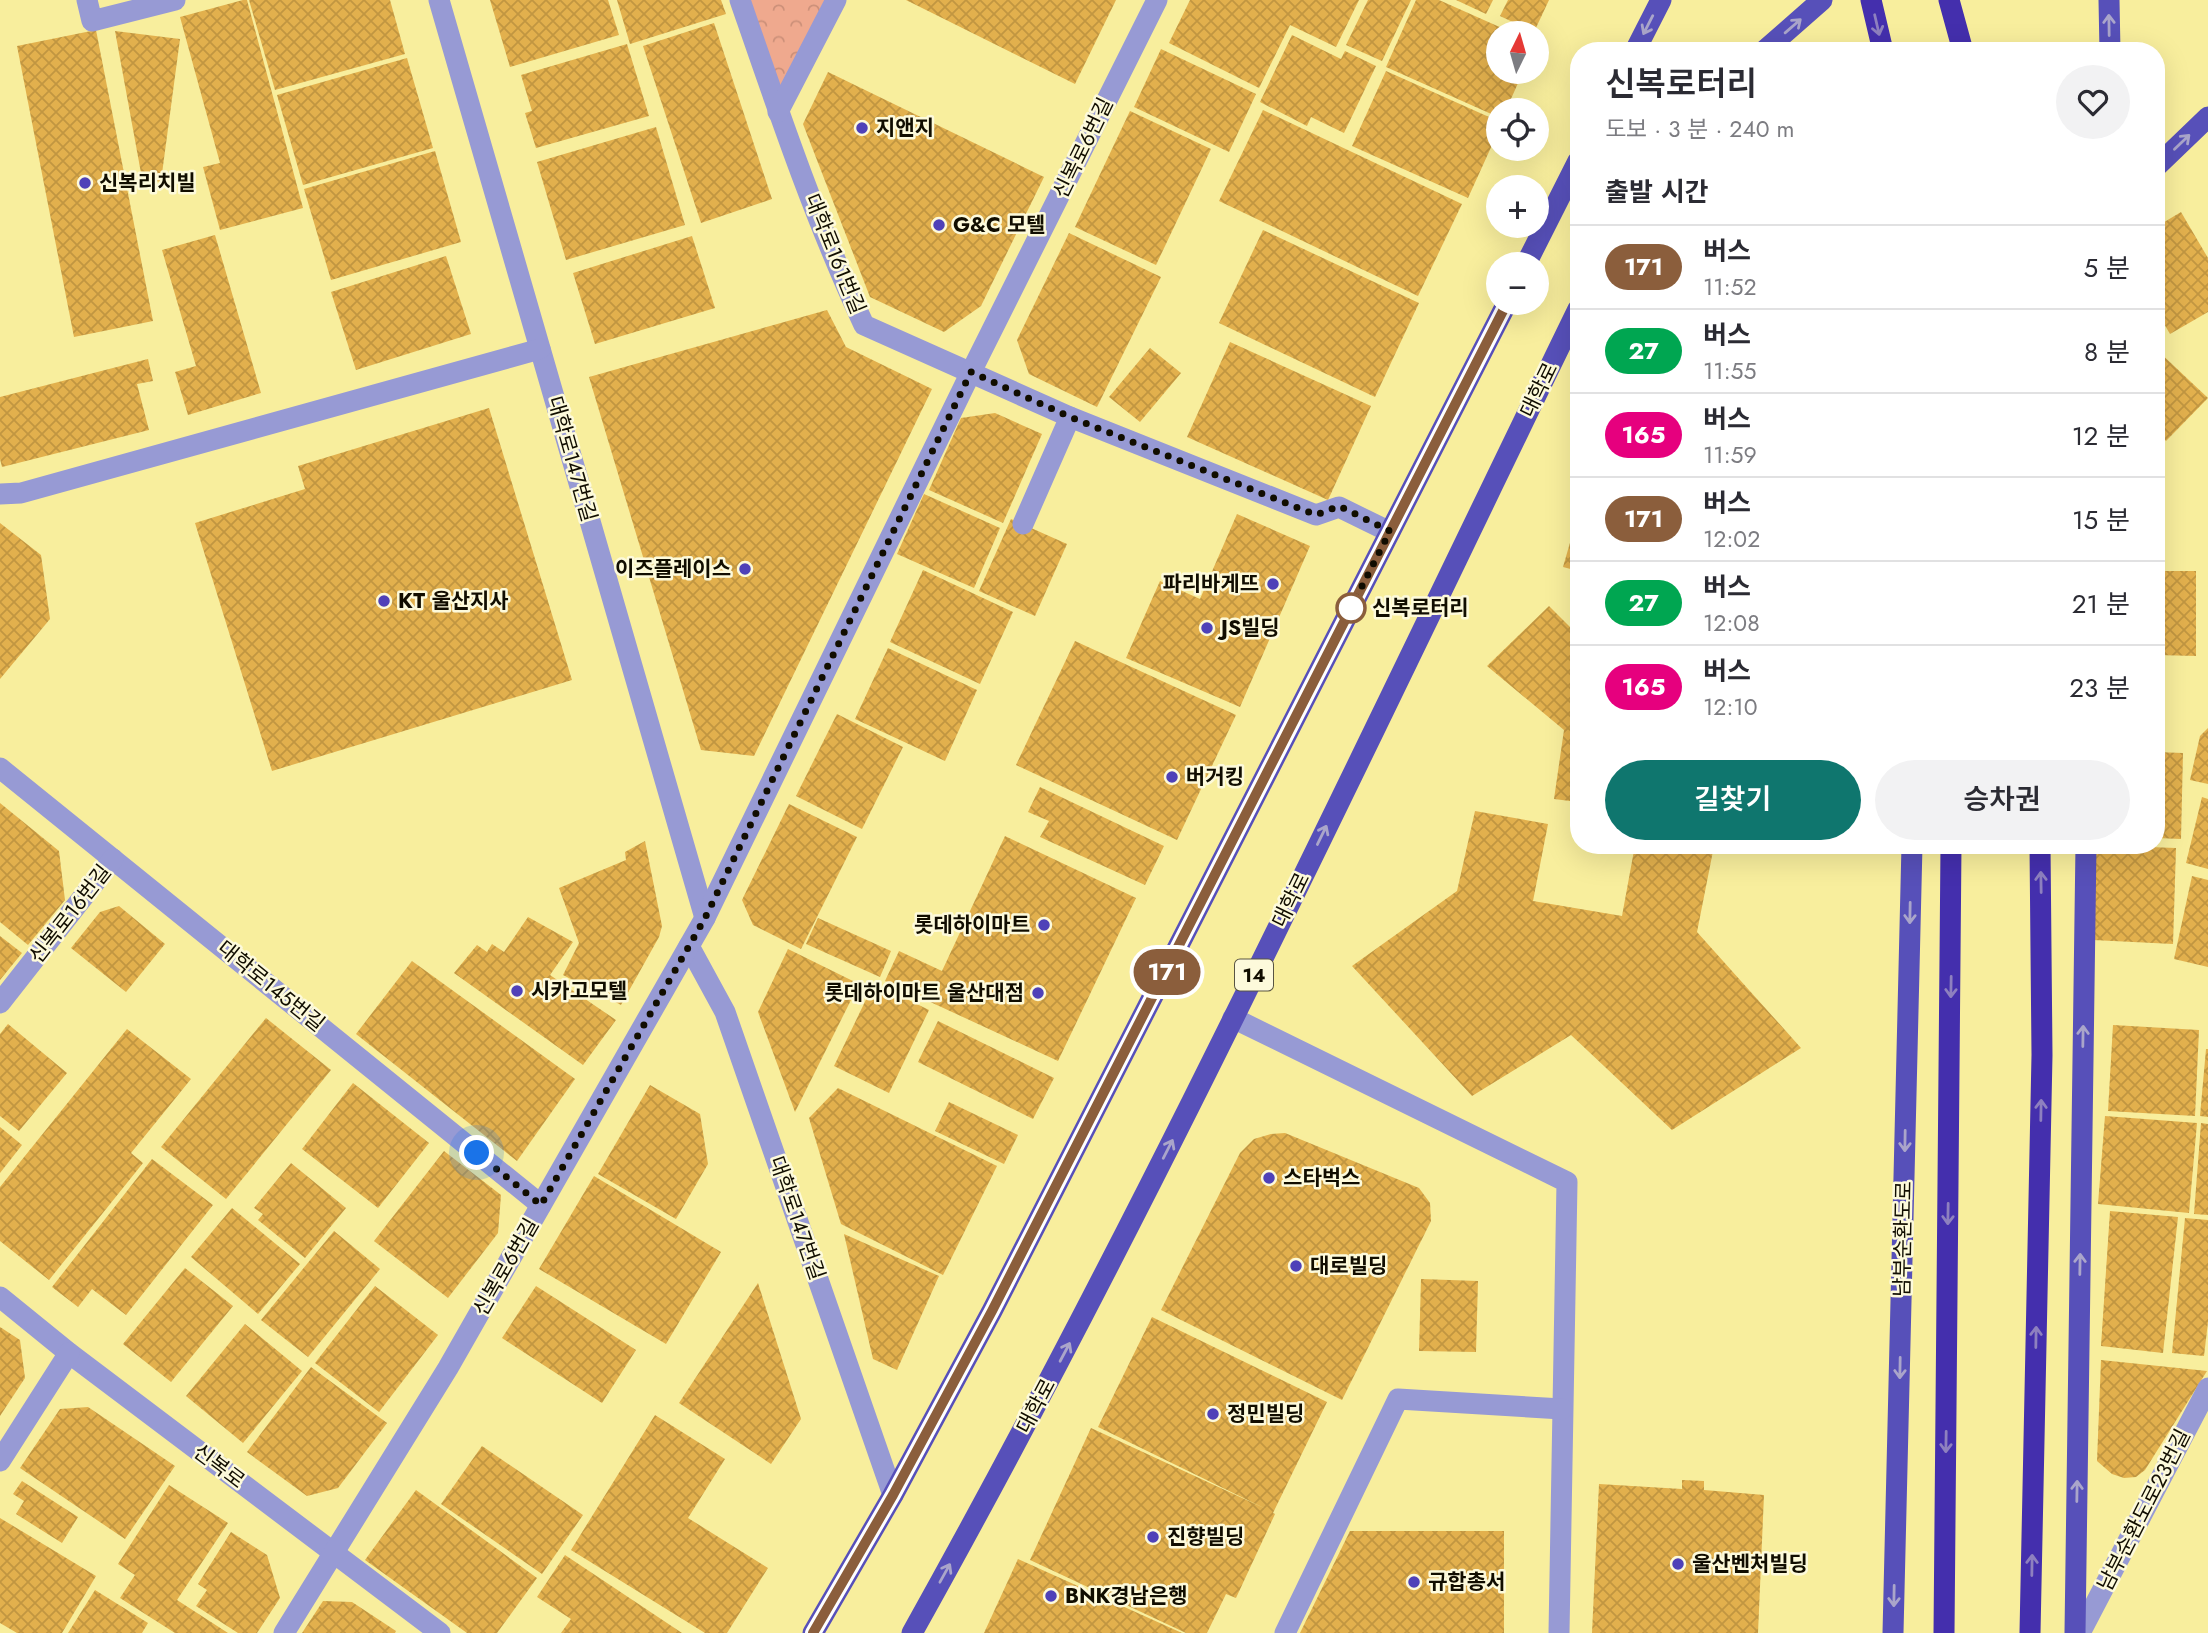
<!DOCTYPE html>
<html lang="ko">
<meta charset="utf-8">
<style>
:root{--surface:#fff;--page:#f2f2f3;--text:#2b2b33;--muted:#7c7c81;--line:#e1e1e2;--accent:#0f766e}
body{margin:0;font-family:Jost,"Noto Sans KR",sans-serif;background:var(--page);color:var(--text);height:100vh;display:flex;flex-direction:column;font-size:26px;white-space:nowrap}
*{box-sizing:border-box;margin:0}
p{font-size:23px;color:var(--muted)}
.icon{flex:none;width:38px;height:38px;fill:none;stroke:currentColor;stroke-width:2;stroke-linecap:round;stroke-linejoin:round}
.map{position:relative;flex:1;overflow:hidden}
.details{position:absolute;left:1570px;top:42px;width:595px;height:812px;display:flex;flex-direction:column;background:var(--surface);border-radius:28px;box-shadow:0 7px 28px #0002}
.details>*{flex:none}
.badge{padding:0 14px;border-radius:23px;font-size:24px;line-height:46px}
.needle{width:46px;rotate:5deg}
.tools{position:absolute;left:1486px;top:21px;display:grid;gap:14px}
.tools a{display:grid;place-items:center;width:63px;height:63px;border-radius:50%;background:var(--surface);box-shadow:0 7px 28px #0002;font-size:35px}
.you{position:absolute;width:35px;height:35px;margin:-18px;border:5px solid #fff;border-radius:50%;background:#1a73e8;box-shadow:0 0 0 10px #1a73e833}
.map>.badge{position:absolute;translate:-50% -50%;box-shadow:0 0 0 4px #fff}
h2{padding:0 35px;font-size:26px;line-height:63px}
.round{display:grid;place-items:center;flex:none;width:74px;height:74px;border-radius:37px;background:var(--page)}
.head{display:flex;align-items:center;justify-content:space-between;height:119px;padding:0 35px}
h1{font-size:33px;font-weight:600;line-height:52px}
.primary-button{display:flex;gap:14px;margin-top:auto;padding:14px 35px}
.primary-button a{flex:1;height:80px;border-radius:42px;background:var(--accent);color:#fff;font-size:28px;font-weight:600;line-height:80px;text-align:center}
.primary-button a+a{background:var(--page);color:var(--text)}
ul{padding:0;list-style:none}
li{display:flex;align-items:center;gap:21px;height:84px;padding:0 35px;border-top:2px solid var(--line)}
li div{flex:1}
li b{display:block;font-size:26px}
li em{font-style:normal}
li .badge{min-width:77px;font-weight:700;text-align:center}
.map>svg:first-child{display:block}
.park{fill:url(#park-crowns)}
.building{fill:url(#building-cross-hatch)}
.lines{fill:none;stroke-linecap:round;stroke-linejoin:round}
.minor{stroke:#979ad4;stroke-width:21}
.major{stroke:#5750b9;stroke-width:21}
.highway{stroke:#442fad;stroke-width:21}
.highway-bridge{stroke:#442fad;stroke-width:21}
.oneway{stroke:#aaa5ca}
.oneway2{stroke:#8e80bf}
.line-casing{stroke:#fff;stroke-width:16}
.line{stroke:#8b5e3c;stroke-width:10}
.walk{stroke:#110d00;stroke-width:7;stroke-dasharray:0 12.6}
.poi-dot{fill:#4f41b8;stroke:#fdfadb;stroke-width:2.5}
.stop-dot{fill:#fff;stroke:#8b5e3c;stroke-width:3.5}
.labels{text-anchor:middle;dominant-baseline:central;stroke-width:5;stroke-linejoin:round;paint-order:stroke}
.shield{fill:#fdfadb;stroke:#585442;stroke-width:2}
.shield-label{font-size:19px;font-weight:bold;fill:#110d00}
.poi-label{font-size:21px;font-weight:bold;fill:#110d00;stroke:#fdfadb;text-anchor:start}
.street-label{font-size:21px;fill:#110d00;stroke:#fdfadb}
.stop-label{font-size:21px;font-weight:bold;fill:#110d00;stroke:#fdfadb;text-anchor:start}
</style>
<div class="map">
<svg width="2208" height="1633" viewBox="0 0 2208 1633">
<defs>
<pattern id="park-crowns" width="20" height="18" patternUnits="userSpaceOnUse" patternTransform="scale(1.75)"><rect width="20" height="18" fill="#efa98e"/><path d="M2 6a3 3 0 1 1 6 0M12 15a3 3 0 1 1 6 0" fill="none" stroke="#cc9079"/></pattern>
<pattern id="building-cross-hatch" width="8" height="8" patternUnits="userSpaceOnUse" patternTransform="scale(1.75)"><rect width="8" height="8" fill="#e2b04d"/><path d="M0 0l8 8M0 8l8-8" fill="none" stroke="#c19641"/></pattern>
</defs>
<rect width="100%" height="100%" fill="#f8ee9d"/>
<polygon class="park" points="740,0 836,0 778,112"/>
<g class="building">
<polygon points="243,0 247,0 303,208 220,230 203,167 220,163 180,17"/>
<polygon points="249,0 390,0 405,54 275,90"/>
<polygon points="490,0 608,0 619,35 510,67"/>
<polygon points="617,0 721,0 726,14 630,44"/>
<polygon points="906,0 1116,0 1075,84"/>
<polygon points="1190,0 1359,0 1336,47 1290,25 1259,88 1169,43"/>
<polygon points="1368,0 1411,0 1382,61 1346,45"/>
<polygon points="1416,0 1439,0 1513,33 1498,33 1498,72 1523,72 1506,110 1498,110 1498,117 1386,67"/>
<polygon points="1456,0 1493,0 1486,14"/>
<polygon points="1508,0 1549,0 1534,32 1500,16"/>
<polygon points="714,23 772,199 701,223 643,46"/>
<polygon points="96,30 153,321 74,337 17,46"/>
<polygon points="115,31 180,39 161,181 143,184"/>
<polygon points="1292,35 1341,59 1345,51 1376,66 1344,133 1311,117 1307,126 1260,102"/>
<polygon points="627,44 649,116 536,148 525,113 532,111 521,75"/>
<polygon points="1161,49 1256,94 1229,152 1134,107"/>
<polygon points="407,58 433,148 303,185 277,95"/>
<polygon points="1386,71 1498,121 1498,132 1468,198 1352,146"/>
<polygon points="828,72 1044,177 981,306 944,332 870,297 803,124"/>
<polygon points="1263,110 1462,204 1418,296 1219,201"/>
<polygon points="1130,111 1211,149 1156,265 1075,227"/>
<polygon points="656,127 685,225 566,260 537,162"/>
<polygon points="435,151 461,242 331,280 304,189"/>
<polygon points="2181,212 2208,258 2208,312 2170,334 2156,310 2156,227"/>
<polygon points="1263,230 1419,303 1375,397 1219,323"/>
<polygon points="1069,233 1161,277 1097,407 1029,374 1017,340"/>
<polygon points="215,235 261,393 188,415 175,372 196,366 162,250"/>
<polygon points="692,236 715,308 595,344 573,273"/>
<polygon points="446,256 471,334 356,370 331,292"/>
<polygon points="827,310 846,347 932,389 754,756 701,750 589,377"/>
<polygon points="1230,342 1371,406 1328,500 1187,437"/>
<polygon points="1150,348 1181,373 1140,422 1109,397"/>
<polygon points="2156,349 2208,398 2166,441 2156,431"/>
<polygon points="148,359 153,381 137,384 149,430 2,467 0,459 0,397"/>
<polygon points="489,408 572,680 272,771 195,523 305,489 298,466"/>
<polygon points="995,413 1042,434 1003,523 929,490 961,418"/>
<polygon points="924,494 1000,528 974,588 897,554"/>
<polygon points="1237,514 1310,546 1240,707 1126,658 1160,581 1200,599"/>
<polygon points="1578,515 1578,571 1563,567"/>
<polygon points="1011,519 1067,544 1035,616 979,591"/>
<polygon points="0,523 41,555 50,619 0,679"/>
<polygon points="923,570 1013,612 980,684 890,642"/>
<polygon points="2156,571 2196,571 2196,656 2156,655"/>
<polygon points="1549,606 1578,635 1578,802 1554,799 1564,730 1487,666"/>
<polygon points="1075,641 1236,715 1177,840 1016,765"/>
<polygon points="888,648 977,690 945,761 855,719"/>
<polygon points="837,714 903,747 862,829 796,796"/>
<polygon points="2208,728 2208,784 2190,780 2200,736"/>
<polygon points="2156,752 2183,753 2181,839 2156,838"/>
<polygon points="1040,787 1164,846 1145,885 1040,837 1049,821 1028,812"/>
<polygon points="2202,797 2208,799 2208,869 2186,863"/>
<polygon points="0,803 59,851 65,900 28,945 0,922"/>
<polygon points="789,804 857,837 801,949 753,925 742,900"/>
<polygon points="1475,811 1548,824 1533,901 1622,916 1635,845 1676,845 1713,851 1697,932 1801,1048 1672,1130 1571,1035 1472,1096 1352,966 1457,891"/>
<polygon points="1005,836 1136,898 1058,1061 885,981 899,951 942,971"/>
<polygon points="645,841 662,926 659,937 621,1005 563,975 579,943 559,888 626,860 625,852"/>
<polygon points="2096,845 2176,848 2173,944 2093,940"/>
<polygon points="2192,876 2208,880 2208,967 2174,959"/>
<polygon points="119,906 165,944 126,992 71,948 100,912"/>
<polygon points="528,917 573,942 550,975 616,1020 583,1065 454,973 477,945 487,952 492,944 504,952"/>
<polygon points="818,918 891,951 880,977 806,944"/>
<polygon points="0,936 22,953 0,980"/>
<polygon points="788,949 859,984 795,1112 758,1012"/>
<polygon points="412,961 575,1079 517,1161 356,1034"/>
<polygon points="874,983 929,1010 889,1093 834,1066"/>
<polygon points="266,1018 331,1070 226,1199 161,1147"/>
<polygon points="938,1021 1054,1078 1033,1119 918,1062"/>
<polygon points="8,1024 67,1073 19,1131 0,1116 0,1034"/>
<polygon points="2113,1025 2199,1030 2195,1116 2108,1111"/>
<polygon points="127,1029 191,1079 131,1153 143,1163 49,1280 0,1241 0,1187"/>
<polygon points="2206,1049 2208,1049 2208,1117 2200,1116"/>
<polygon points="353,1083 429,1143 378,1208 302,1149"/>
<polygon points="650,1085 700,1114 708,1164 676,1219 598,1174"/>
<polygon points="838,1088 997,1166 943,1275 841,1224 809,1118"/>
<polygon points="949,1102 1018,1135 1004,1164 935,1131"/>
<polygon points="2105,1116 2197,1123 2189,1213 2098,1204"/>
<polygon points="2201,1123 2208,1124 2208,1215 2194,1214"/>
<polygon points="0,1127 22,1145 0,1173"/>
<polygon points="1285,1133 1419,1188 1430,1203 1431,1221 1342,1400 1161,1310 1240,1153 1254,1139 1271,1134"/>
<polygon points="444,1151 501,1195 498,1233 448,1298 374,1241"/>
<polygon points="152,1159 213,1205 126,1315 92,1289 78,1307 52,1287"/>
<polygon points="291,1163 346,1208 305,1258 258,1220 263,1214 254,1208"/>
<polygon points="594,1176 721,1252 666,1344 539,1269"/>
<polygon points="232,1208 300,1264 258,1314 191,1257"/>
<polygon points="2110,1211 2178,1217 2163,1353 2101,1346"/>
<polygon points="2185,1218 2208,1220 2208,1322 2204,1356 2172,1353"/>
<polygon points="334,1231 380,1269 308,1357 261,1320"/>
<polygon points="844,1234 939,1276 897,1370 873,1359"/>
<polygon points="185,1268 233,1306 171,1382 123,1344"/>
<polygon points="1421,1279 1478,1281 1476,1352 1419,1351"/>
<polygon points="758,1283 801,1419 771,1464 679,1403"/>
<polygon points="375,1286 438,1335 379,1412 315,1363"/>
<polygon points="536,1286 636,1350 602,1403 502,1338"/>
<polygon points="1152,1317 1327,1402 1273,1513 1275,1514 1236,1598 1226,1594 1207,1633 1186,1633 1030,1560 1091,1428 1266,1509 1098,1427"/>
<polygon points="245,1324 302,1371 243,1443 186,1396"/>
<polygon points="0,1327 20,1340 25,1378 0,1416"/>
<polygon points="2101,1360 2207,1371 2145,1470 2136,1477 2124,1478 2112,1474 2097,1461"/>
<polygon points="311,1367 387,1423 338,1488 307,1496 247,1452"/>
<polygon points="88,1407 175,1466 125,1539 20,1468 60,1409"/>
<polygon points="655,1415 725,1459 688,1518 768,1568 727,1633 705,1633 571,1550"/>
<polygon points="482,1446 583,1515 542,1574 441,1504"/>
<polygon points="1682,1480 1704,1481 1704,1490 1764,1495 1758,1633 1592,1633 1599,1484 1682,1489"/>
<polygon points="22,1481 78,1517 62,1543 16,1514 24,1501 13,1494"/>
<polygon points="169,1485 228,1523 177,1600 228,1633 175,1633 120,1598 135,1575 118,1564"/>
<polygon points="416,1490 537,1578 497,1633 467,1633 365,1560"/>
<polygon points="0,1518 96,1576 62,1633 17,1633 0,1623"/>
<polygon points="1350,1531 1504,1531 1504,1633 1300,1633"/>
<polygon points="231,1532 267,1555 280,1598 257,1633 238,1633 196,1606 207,1590 198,1584"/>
<polygon points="565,1555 682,1633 561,1633 571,1619 537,1597"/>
<polygon points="1018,1559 1182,1633 984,1633"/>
<polygon points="95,1590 148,1623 142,1633 68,1633"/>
<polygon points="323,1601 352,1602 396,1631 395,1633 302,1633"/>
</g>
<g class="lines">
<g class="minor">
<polyline points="87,0 92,21 175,0"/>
<polyline points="439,0 705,918"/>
<path d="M 740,0 C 778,110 815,220 864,325 L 1070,417 L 1316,515 L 1339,507 L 1390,532"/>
<polyline points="778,112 836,0"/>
<polyline points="0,494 21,493 540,349"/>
<polyline points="1023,524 1070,417"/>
<polyline points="0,768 541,1205"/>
<polyline points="689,946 725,1012 893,1495"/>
<polyline points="0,1003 113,859"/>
<polyline points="1233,1018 1567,1182 1559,1633"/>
<polyline points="0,1297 69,1353 440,1633"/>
<polyline points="0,1461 69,1353"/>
<polyline points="284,1633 448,1368 705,918 971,372 1157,0"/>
<polyline points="1285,1633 1398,1399 1562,1409"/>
<polyline points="2080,1633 2208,1388"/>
</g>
<g class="major">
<polyline points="2109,0 2110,51"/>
<polyline points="1635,51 1661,0"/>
<polyline points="1764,51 1822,0"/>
<polyline points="2156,167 2208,117"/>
<polyline points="1526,264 1578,161"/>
<polyline points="813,1633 893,1495 992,1311 1507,303"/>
<path d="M 912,1633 C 1153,1202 1362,753 1578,309"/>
<polyline points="1893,1633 1912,845"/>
<polyline points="2075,1633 2086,845"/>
</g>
<g class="highway">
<polyline points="1871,0 1883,51"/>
<polyline points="1944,1633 1951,845"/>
<polyline points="2030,1633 2042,1055 2040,845"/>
</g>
<polyline class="highway-bridge" points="1949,0 1963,51"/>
</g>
<defs><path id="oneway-shaft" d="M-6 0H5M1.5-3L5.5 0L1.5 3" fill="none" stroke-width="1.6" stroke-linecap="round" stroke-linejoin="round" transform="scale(1.75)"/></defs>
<g class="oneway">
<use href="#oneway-shaft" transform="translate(1648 25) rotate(117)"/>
<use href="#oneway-shaft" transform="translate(2109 25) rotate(-91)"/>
<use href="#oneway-shaft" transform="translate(1793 26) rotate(-41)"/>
<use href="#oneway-shaft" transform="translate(2182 142) rotate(-44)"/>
<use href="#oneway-shaft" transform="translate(1322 835) rotate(-64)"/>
<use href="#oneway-shaft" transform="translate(1910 913) rotate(91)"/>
<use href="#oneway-shaft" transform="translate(2083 1036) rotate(-89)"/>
<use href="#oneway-shaft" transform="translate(1905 1141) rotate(91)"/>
<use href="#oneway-shaft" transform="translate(1168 1149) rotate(-63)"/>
<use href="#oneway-shaft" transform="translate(2080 1264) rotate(-89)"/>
<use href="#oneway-shaft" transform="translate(1065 1352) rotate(-62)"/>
<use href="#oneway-shaft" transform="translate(1900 1368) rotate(91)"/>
<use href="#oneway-shaft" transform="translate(2077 1491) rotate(-89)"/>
<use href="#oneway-shaft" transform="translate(945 1573) rotate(-61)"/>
<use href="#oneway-shaft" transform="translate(1894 1596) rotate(91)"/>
</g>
<g class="oneway2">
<use href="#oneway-shaft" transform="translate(1877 25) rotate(77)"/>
<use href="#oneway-shaft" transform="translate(2041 882) rotate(-91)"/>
<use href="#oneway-shaft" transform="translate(1951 987) rotate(91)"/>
<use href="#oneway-shaft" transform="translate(2041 1110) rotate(-89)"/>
<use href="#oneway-shaft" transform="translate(1948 1214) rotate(91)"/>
<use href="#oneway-shaft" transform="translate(2036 1337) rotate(-89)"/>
<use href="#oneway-shaft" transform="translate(1946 1442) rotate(91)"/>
<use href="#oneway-shaft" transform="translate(2032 1565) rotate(-89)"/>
</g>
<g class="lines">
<g class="line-casing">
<polyline id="line" points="813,1633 893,1495 992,1311 1507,303"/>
</g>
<use href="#line" class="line"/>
<polyline class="walk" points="477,1153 541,1205 705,918 971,372 1070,417 1316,515 1339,506 1390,531 1351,608"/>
</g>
<g class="poi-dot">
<circle cx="862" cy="128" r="7"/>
<circle cx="85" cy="183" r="7"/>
<circle cx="939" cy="225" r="7"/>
<circle cx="745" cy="569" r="7"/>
<circle cx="1273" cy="584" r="7"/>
<circle cx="384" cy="601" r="7"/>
<circle cx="1207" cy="628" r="7"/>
<circle cx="1172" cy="777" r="7"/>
<circle cx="1044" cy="925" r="7"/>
<circle cx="517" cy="991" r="7"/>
<circle cx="1038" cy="993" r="7"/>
<circle cx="1269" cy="1178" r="7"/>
<circle cx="1296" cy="1266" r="7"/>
<circle cx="1213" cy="1414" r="7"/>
<circle cx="1153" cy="1537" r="7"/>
<circle cx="1678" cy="1564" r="7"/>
<circle cx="1414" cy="1582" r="7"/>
<circle cx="1051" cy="1596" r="7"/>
</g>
<circle class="stop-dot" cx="1351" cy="608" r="14"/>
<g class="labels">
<rect class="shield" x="1235" y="959.5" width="38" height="31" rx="5"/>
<g class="shield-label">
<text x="1254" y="975">14</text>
</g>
<g class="poi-label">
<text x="876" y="128">지앤지</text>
<text x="99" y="183">신복리치빌</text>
<text x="953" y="225">G&amp;C 모텔</text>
<text x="731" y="569" text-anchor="end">이즈플레이스</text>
<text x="1259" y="584" text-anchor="end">파리바게뜨</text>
<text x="398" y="601">KT 울산지사</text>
<text x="1221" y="628">JS빌딩</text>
<text x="1186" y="777">버거킹</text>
<text x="1030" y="925" text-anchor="end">롯데하이마트</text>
<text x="531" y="991">시카고모텔</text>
<text x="1024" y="993" text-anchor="end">롯데하이마트 울산대점</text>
<text x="1283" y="1178">스타벅스</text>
<text x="1310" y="1266">대로빌딩</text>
<text x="1227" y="1414">정민빌딩</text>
<text x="1167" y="1537">진향빌딩</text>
<text x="1692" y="1564">울산벤처빌딩</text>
<text x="1428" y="1582">규합총서</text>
<text x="1065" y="1596">BNK경남은행</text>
</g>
<g class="street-label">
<text transform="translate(1083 148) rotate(-64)">신복로6번길</text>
<text transform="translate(835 254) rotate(68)">대학로161번길</text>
<text transform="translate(1539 390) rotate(-64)">대학로</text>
<text transform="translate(572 459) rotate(74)">대학로147번길</text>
<text transform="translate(1291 900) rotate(-64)">대학로</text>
<text transform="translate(70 914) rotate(-52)">신복로16번길</text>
<text transform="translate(271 986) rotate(39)">대학로145번길</text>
<text transform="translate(797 1218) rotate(71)">대학로147번길</text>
<text transform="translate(1903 1239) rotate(-89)">남부순환도로</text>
<text transform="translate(506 1267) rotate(-60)">신복로6번길</text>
<text transform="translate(1036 1406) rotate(-62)">대학로</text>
<text transform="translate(219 1466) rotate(37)">신복로</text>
<text transform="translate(2144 1510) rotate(-63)">남부순환도로23번길</text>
</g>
<g class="stop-label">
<text x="1372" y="608">신복로터리</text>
</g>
</g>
</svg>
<div class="tools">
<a><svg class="needle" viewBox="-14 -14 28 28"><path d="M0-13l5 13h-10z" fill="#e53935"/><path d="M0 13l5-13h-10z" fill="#7c7c81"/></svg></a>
<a><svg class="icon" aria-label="locate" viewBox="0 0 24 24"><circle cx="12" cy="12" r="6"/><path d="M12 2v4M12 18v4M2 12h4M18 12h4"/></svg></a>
<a>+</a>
<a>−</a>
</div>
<div class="you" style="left:477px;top:1153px"></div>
<b class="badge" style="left:1167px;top:972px;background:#8b5e3c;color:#fff">171</b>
<section class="details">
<div class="head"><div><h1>신복로터리</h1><p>도보 · 3 분 · 240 m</p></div><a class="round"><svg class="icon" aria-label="heart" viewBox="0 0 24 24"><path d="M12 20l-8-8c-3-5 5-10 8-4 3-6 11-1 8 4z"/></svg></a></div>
<h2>출발 시간</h2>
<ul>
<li><span class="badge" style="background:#8b5e3c;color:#fff">171</span><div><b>버스</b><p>11:52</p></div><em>5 분</em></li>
<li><span class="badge" style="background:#00a651;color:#fff">27</span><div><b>버스</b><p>11:55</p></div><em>8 분</em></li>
<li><span class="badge" style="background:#e6007e;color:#fff">165</span><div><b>버스</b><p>11:59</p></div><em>12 분</em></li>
<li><span class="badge" style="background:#8b5e3c;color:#fff">171</span><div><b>버스</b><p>12:02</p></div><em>15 분</em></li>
<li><span class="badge" style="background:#00a651;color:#fff">27</span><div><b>버스</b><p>12:08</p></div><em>21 분</em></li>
<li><span class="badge" style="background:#e6007e;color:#fff">165</span><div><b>버스</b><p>12:10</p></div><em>23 분</em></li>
</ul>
<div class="primary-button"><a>길찾기</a><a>승차권</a></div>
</section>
</div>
